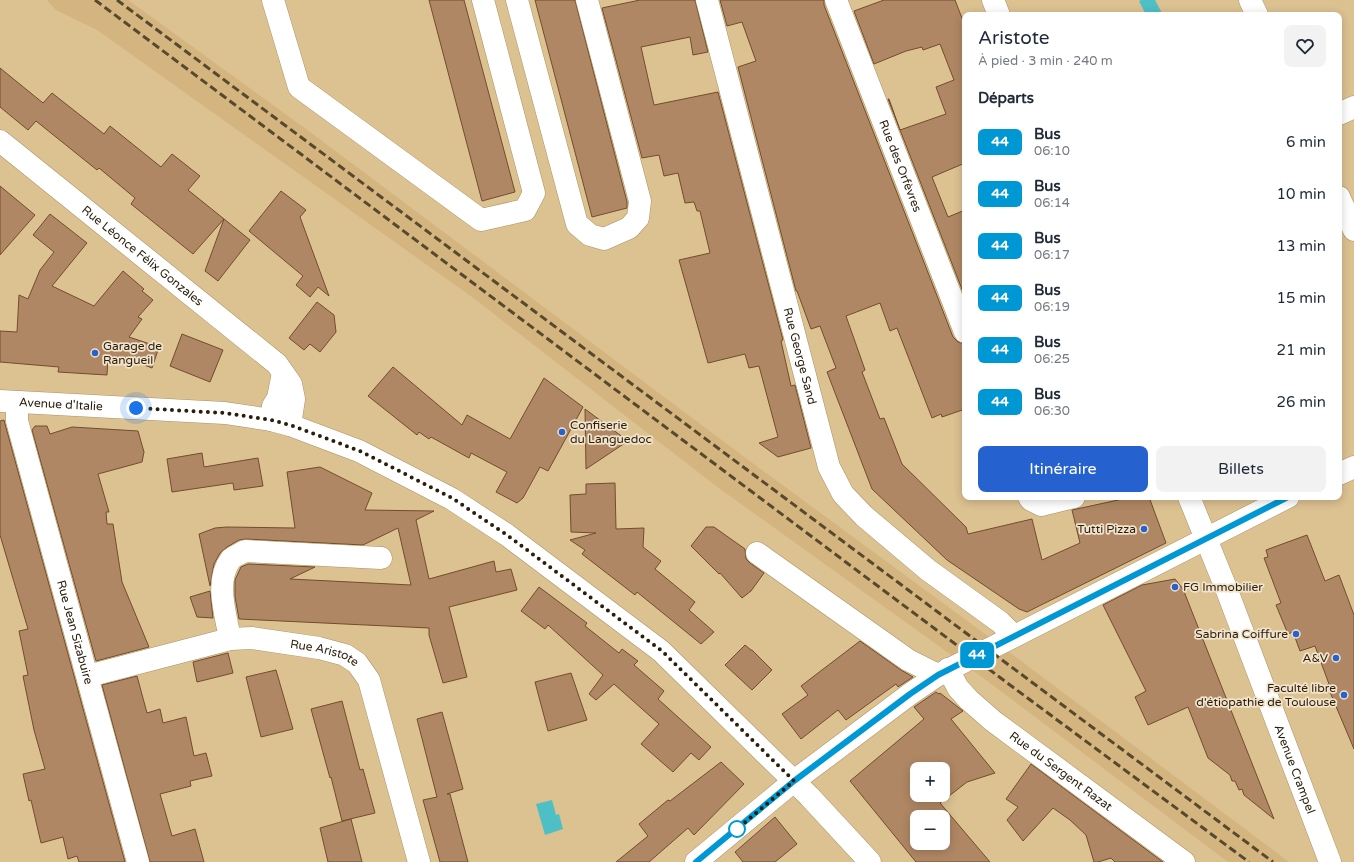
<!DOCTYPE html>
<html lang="fr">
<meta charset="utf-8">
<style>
:root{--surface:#fff;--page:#f2f2f3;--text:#1f2937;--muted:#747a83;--accent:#2562cf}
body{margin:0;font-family:"Varela Round",sans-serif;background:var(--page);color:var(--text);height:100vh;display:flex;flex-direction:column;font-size:15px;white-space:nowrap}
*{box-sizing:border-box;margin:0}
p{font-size:13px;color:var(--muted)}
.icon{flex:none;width:22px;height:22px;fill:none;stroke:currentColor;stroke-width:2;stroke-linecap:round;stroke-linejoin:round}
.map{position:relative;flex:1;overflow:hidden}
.details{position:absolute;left:962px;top:12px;width:380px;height:488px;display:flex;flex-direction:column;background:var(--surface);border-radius:8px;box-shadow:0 2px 10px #0003}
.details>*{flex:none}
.badge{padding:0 8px;border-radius:6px;font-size:14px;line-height:26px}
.tools{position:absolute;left:910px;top:762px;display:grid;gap:8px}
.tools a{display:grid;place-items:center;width:40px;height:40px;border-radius:8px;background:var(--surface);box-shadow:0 2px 10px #0003;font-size:20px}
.you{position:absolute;width:20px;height:20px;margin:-10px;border:3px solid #fff;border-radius:50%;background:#1a73e8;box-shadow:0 0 0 6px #1a73e833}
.map>.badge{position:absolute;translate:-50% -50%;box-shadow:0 0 0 2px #fff}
h2{padding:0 16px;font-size:15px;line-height:36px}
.round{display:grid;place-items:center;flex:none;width:42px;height:42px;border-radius:8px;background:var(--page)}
.summary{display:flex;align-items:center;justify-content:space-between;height:68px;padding:0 16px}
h1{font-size:19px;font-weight:600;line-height:30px}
.primary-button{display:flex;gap:8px;margin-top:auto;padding:8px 16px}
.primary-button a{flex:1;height:46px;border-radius:8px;background:var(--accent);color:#fff;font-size:16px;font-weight:600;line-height:46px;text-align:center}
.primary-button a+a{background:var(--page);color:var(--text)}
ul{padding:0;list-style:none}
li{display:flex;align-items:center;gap:12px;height:52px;padding:0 16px}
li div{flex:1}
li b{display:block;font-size:15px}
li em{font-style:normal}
li .badge{min-width:44px;font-weight:700;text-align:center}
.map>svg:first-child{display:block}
.built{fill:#d4b57f}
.water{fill:#4fbfc6}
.building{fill:#b08764;stroke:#724d2c;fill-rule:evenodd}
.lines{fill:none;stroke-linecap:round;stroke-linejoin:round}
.minor-casing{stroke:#ac9265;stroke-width:23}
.major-casing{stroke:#ac9265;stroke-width:23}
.minor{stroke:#fff;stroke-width:22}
.major{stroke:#fff;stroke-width:22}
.rail{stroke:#57492e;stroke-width:3;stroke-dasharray:8 4;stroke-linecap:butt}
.line-casing{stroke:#fff;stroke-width:9}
.line{stroke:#0098d4;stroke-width:6}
.walk{stroke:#281e0b;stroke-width:4;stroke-dasharray:0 7.2}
.poi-dot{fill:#2562cf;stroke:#f1e3cc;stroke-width:1.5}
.stop-dot{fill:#fff;stroke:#0098d4;stroke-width:2}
.labels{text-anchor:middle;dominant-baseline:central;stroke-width:3.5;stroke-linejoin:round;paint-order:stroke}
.street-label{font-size:12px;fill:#281e0b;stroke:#f1e3cc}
.poi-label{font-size:12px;fill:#281e0b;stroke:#f1e3cc;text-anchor:end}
</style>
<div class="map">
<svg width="1354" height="862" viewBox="0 0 1354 862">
<rect width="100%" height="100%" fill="#dcc191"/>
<polygon class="built" points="47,0 128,0 306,129 739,453 981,631 1289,862 1228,862 982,677 716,486 472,297 97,30 56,10"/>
<g class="water">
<polygon points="1141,0 1155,0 1163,15 1146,15 1139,1"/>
<polygon points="552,800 556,815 559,814 563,829 545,835 536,804"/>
</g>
<g class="building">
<polygon points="429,0 464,0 515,192 482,201"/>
<polygon points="535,0 575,0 627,202 627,208 592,217"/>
<polygon points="640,0 695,0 708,52 693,55 690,37 641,47 654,105 718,92 783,340 781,341 791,386 795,385 811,448 778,457 759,443 778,437 759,366 749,368 745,354 708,363 679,260 710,253 700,211 697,211 694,202 685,203 678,173 664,176 659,155 642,158 602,8"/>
<polygon points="720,0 824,0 824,5 953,337 958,342 965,344 965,409 942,417 941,414 932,418 897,328 890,331 880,303 846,316 865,370 862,372 880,419 884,418 902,464 966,527 968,534 1032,519 1042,560 1080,543 1072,510 1132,497 1149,497 1166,543 1027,612 1019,609 947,560 872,489 827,372 836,368 820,326 811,329 797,291 796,291 738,67 756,61 742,22 727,26"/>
<polygon points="884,0 955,0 965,26 965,163 932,177 948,217 965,210 965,297 888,99 889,99 900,130 946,114 936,87 954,80 940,44 923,50 922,47 906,51 874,64 854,11"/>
<polygon points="0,68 43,103 52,93 104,134 110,126 161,167 172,154 200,176 188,190 224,219 193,254 131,204 135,198 99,168 97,170 36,121 28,130 0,107"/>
<polygon points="0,186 35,215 0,255"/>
<polygon points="281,191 306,210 300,217 329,296 318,287 310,297 296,285 303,276 249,231"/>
<polygon points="50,214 87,243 52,286 94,306 123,271 144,289 142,291 153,300 138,317 142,319 129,337 159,347 152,368 134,361 131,367 108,358 107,375 58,372 59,367 0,362 0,331 17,332 19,295 28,299 40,270 54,252 33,235"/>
<polygon points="224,219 250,240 218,281 205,271"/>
<polygon points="317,302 334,315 336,332 320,352 310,344 304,350 289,338"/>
<polygon points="182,334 223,350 210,382 170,366"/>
<polygon points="393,367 462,425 467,415 510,439 544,378 583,407 548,471 540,467 523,498 517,503 496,492 507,472 471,453 469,458 431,437 429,439 419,432 417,435 368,396"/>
<polygon points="585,409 628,441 586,469"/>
<polygon points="4,420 5,424 125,862 79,862 77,856 68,859 63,837 41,843 31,800 29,801 23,774 45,769 34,730 23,676 28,675 19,631 28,629 0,535 0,421"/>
<polygon points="35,426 47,426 50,434 72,427 138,431 144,452 142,462 98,474 109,512 106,512 107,524 113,524 122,582 149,647 96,661 32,430"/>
<polygon points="202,453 204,467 258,458 263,486 234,490 233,483 172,492 167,459"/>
<polygon points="320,467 372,493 365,510 434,511 416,520 429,579 494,561 496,572 511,569 517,590 449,607 467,677 443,683 429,635 429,628 239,619 235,597 235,580 241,567 248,564 315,567 290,579 411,585 398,528 363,545 246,539 239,540 227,547 220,553 214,564 210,586 199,534 215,528 227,527 295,528 287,472"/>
<polygon points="615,483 616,529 644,528 643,547 661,561 655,569 695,602 689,610 714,632 701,644 637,592 635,595 582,554 585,550 570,540 596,533 571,532 570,495 586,494 586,484"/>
<polygon points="706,527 714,527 745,549 746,559 750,563 764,573 751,591 742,598 720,573 719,574 691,546"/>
<polygon points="1307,535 1325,581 1339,575 1354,615 1354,749 1327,685 1329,684 1315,646 1300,651 1293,632 1288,634 1276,605 1281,603 1264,558 1268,557 1266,550"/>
<polygon points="1175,579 1183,589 1274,819 1244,795 1242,789 1239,790 1235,781 1232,781 1230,775 1208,758 1188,707 1148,725 1135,697 1146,691 1103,605 1142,585"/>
<polygon points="539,587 587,623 585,626 619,653 622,649 638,661 634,665 664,691 658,699 711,747 699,760 691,753 673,772 641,744 659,724 614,684 596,700 589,694 603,675 548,625 545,629 521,611"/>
<polygon points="210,591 213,618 197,617 190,597"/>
<polygon points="860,641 901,670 913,677 898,687 896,684 846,720 838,710 801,739 782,714 808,695 801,686"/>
<polygon points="745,645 751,650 752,650 772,670 752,690 725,665"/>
<polygon points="228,653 233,673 197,682 193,662"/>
<polygon points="276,670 293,729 261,737 246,677"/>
<polygon points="571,673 587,720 548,731 535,682"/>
<polygon points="137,676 147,713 160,709 163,723 186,717 194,756 206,753 212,776 190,781 191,786 160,794 172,836 195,829 204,862 150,862 102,685"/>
<path d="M 936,692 L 939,694 L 940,693 L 963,711 L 951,719 L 995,773 L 967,782 L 940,803 L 990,862 L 916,862 L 850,781 L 924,719 L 914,707 ZM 917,769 L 943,769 L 943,795 L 917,795 ZM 917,817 L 943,817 L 943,843 L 917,843 Z"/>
<polygon points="342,701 360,770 363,769 375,813 342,821 331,777 330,778 311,709"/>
<polygon points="442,712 463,789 447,794 450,794 468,862 440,862 423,800 437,797 417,719"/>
<polygon points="721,762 744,784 694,835 688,828 649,862 616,862 648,836 639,824 668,800 670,801"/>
<polygon points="1031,764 1163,862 1115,862 1111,858 1098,862 1094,862 1086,835 1070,820 1053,808 1023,841 1007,820 1018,807 1006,799"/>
<polygon points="775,817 797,844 775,862 743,862 735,852"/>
<polygon points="351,819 362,862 328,862 320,828"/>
</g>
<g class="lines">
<g class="minor-casing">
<g id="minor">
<polyline points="273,0 299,87 481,220 525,210 534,193 483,0"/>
<polyline points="517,0 577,224 590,235 604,239 629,228 638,218 640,201 587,0"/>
<path id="s1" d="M 707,0 L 829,467 L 843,494 L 864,516 L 928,570 L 1000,622 L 1014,636"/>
<path id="s2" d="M 836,0 L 965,332"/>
<polyline points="1250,0 1257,15"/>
<polyline points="1339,114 1354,107"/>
<path id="s3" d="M 0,141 L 277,364 L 291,384 L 294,399 L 290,425"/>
<polyline points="1339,197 1354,230"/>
<path id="s4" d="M 0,401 L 225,413 L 271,420 L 290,425 L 359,451 L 452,499 L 507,535 L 661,651 L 809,796 L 870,862"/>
<path id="s5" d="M 17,402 L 17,421 L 138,862"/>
<polyline points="271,420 273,406 278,398 283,373"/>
<polyline points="1339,474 1354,467"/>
<polyline points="1029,497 1031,500 1041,505 1074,497"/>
<polyline points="757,553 908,660 938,675"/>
<path d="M 230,639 C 226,615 214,581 231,559 C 234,556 240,554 245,551 L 381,558"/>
<path id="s6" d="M 948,669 L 958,688 L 969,700 L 993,721 L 1184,862"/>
<path id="s7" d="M 88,676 L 230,639 L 252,638 L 319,648 L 345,655 L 357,663 L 369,680 L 419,862"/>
<polyline points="696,862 794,781 910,694 938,675 1288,497"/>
</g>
</g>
<g class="major-casing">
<g id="major">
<polyline points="993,0 999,15"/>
<path id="s8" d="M 1189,497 L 1226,588 L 1330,862"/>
</g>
</g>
<use href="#minor" class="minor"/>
<use href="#major" class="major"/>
<g class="rail">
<polyline points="95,0 1010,685 1249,862"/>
<polyline points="117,0 1273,862"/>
</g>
</g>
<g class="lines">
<g class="line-casing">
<polyline id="line" points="696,862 794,781 910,694 938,675 1288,497"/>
</g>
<use href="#line" class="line"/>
<polyline class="walk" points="136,408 225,413 271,420 290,425 360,451 452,498 507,535 662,651 794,781 737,829"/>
</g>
<g class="poi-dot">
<circle cx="95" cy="353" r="4"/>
<circle cx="562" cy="432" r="4"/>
<circle cx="1144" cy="529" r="4"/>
<circle cx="1175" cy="587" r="4"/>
<circle cx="1296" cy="634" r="4"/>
<circle cx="1336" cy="658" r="4"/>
<circle cx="1344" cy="695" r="4"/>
</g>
<circle class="stop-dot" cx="737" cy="829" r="8"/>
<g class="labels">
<g class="street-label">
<text stroke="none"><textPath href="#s2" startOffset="178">Rue des Orfèvres</textPath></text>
<text stroke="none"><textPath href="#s3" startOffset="183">Rue Léonce Félix Gonzales</textPath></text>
<text stroke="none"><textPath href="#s1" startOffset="368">Rue George Sand</textPath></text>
<text stroke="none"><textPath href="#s4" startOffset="61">Avenue d'Italie</textPath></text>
<text stroke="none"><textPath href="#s5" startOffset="238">Rue Jean Sizabuire</textPath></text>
<text stroke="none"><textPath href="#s7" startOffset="243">Rue Aristote</textPath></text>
<text stroke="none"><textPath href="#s8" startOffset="292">Avenue Crampel</textPath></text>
<text stroke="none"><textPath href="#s6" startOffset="154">Rue du Sergent Razat</textPath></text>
</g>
<g class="poi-label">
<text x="103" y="346" text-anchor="start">Garage de<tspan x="103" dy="14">Rangueil</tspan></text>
<text x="570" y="425" text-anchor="start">Confiserie<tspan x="570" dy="14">du Languedoc</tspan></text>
<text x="1136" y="529">Tutti Pizza</text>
<text x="1183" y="587" text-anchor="start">FG Immobilier</text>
<text x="1288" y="634">Sabrina Coiffure</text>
<text x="1328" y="658">A&amp;V</text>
<text x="1336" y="688">Faculté libre<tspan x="1336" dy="14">d'étiopathie de Toulouse</tspan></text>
</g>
</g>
</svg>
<div class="tools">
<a>+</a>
<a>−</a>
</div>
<div class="you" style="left:136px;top:408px"></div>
<b class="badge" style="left:977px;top:655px;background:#0098d4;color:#fff">44</b>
<section class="details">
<div class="summary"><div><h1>Aristote</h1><p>À pied · 3 min · 240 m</p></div><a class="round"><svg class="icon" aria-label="heart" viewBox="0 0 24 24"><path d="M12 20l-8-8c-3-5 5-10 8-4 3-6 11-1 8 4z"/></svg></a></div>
<h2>Départs</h2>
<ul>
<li><span class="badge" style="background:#0098d4;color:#fff">44</span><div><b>Bus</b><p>06:10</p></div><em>6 min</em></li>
<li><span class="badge" style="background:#0098d4;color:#fff">44</span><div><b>Bus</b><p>06:14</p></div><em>10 min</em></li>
<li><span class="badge" style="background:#0098d4;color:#fff">44</span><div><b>Bus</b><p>06:17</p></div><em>13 min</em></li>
<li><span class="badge" style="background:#0098d4;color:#fff">44</span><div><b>Bus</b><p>06:19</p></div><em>15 min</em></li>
<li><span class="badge" style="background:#0098d4;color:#fff">44</span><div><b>Bus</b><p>06:25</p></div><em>21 min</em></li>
<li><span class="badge" style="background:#0098d4;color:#fff">44</span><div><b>Bus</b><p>06:30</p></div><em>26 min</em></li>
</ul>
<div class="primary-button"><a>Itinéraire</a><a>Billets</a></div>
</section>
</div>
